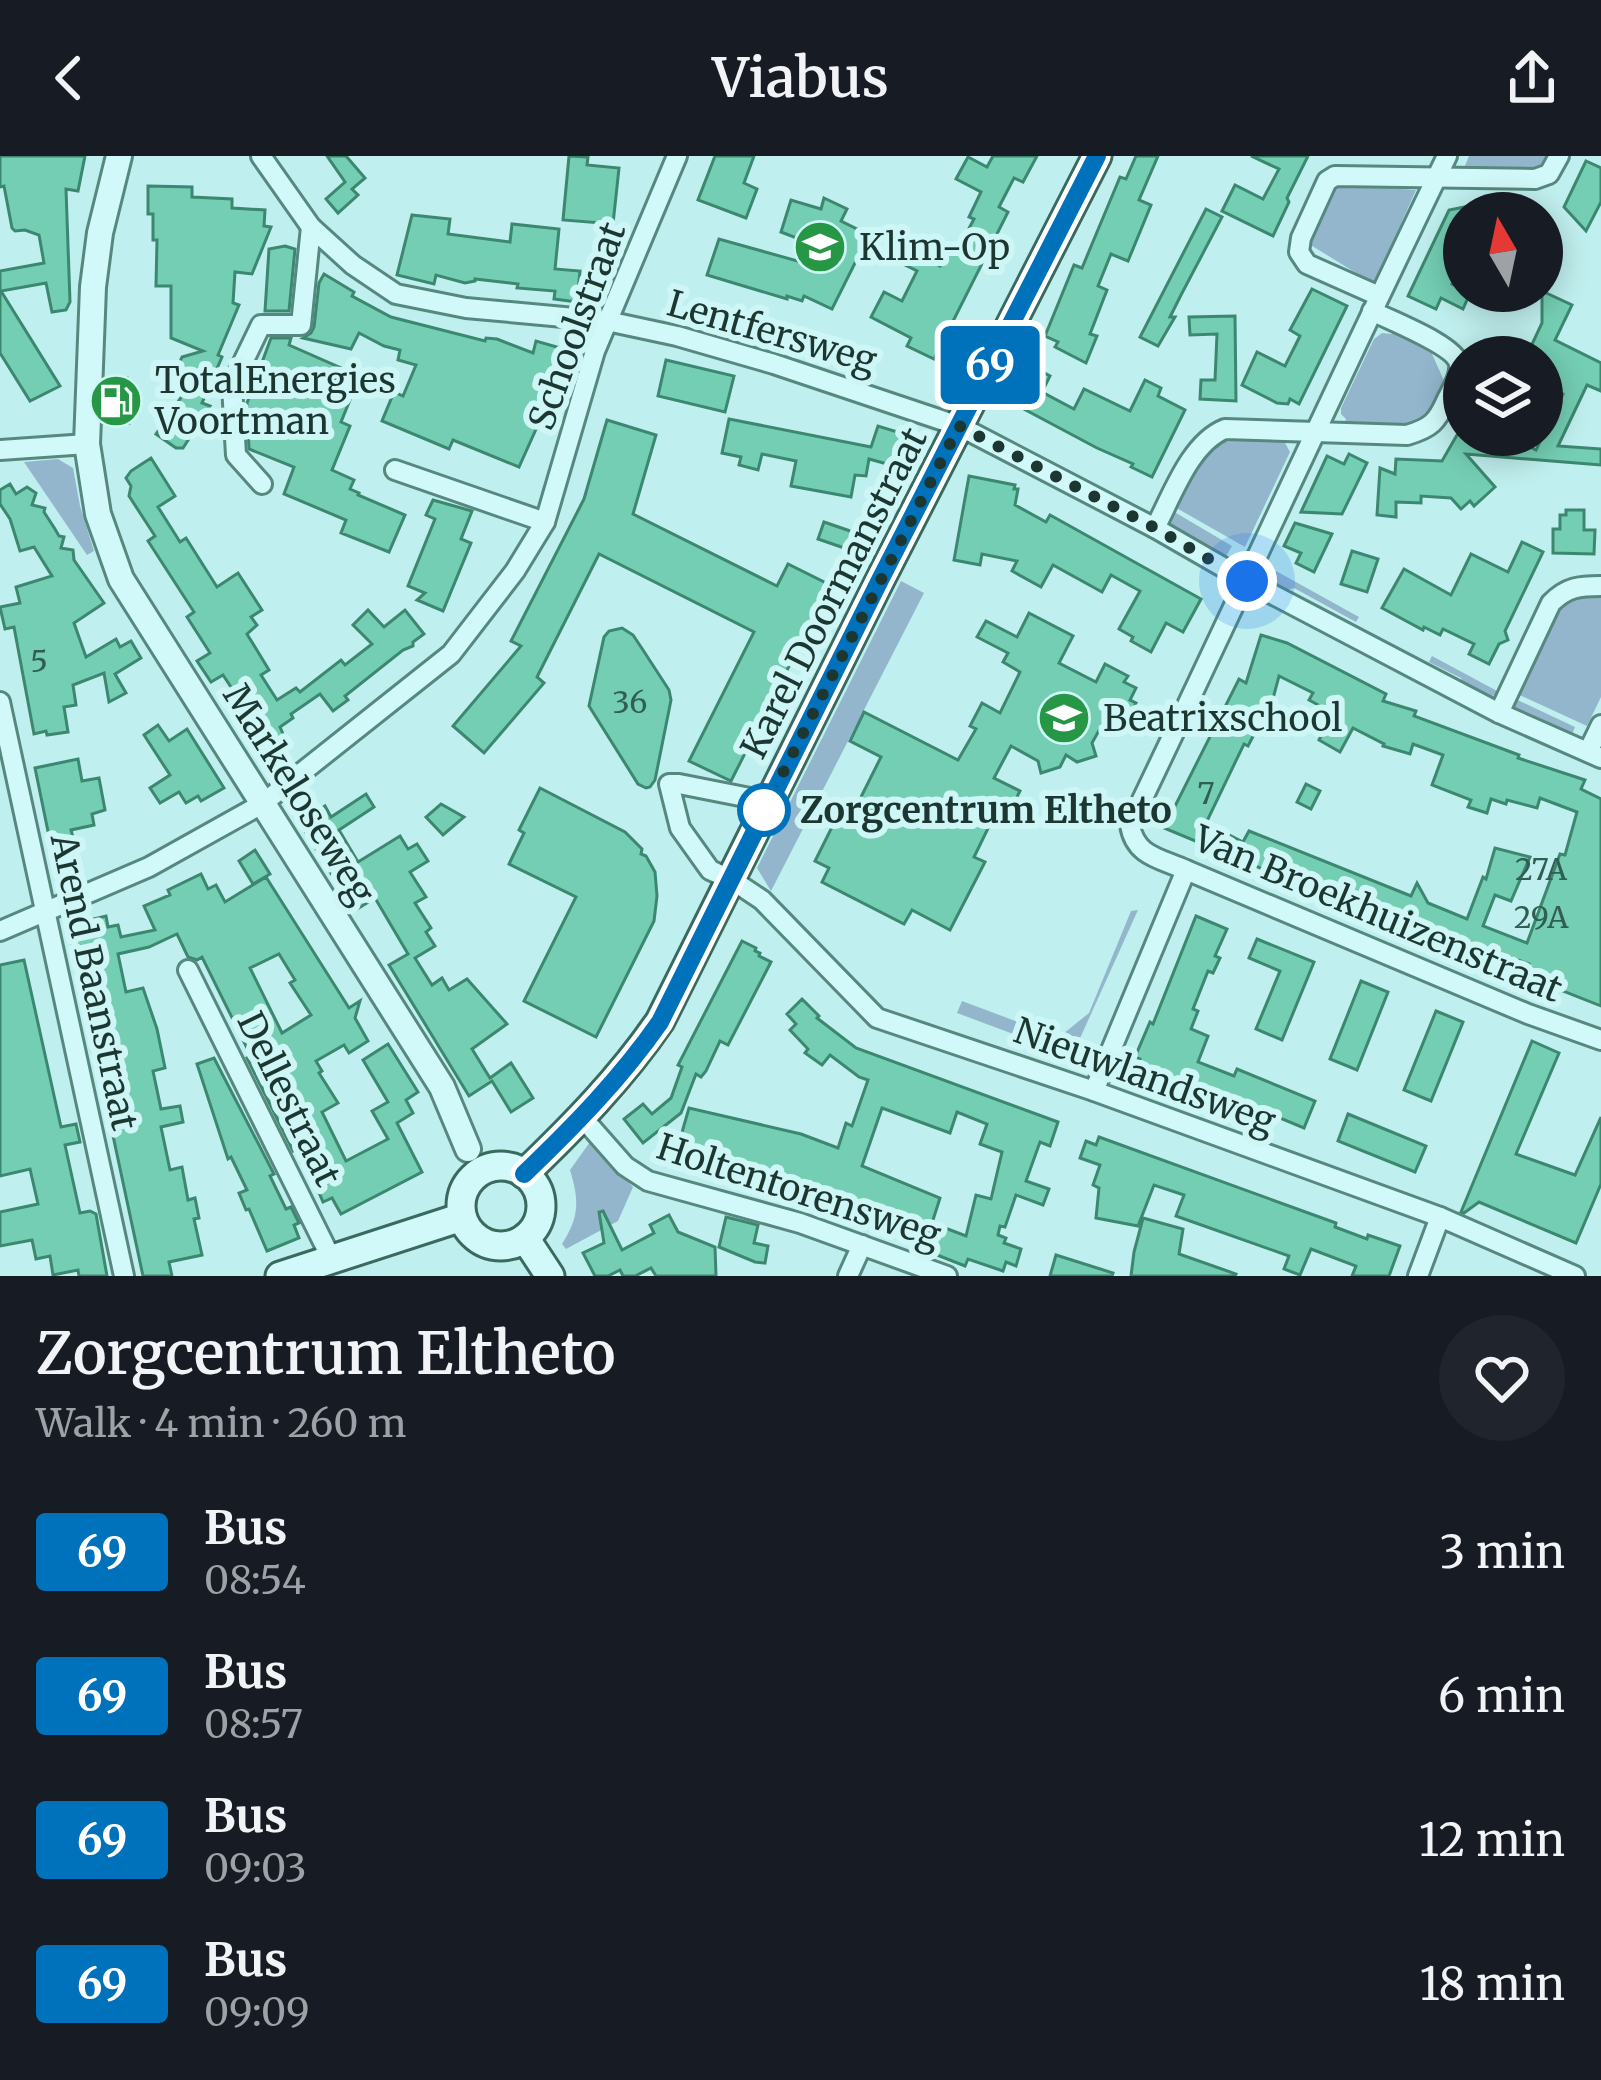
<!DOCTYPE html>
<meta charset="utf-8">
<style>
:root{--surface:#171b24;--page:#20242c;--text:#f1f3f6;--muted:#9ea1a6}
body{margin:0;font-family:Merriweather,serif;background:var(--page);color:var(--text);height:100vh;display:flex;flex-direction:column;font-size:45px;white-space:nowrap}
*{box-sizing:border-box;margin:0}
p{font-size:39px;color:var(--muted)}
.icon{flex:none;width:66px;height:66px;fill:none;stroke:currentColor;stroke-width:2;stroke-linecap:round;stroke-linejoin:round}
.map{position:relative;height:1120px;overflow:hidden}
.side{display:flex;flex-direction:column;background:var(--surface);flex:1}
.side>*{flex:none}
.badge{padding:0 24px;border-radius:9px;font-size:42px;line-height:78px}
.needle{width:78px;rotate:351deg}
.tools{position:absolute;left:1443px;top:36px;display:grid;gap:24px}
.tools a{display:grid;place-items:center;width:120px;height:120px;border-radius:50%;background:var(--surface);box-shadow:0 6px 30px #0003;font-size:60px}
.you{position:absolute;width:60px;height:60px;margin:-30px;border:9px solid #fff;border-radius:50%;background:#1a73e8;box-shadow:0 0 0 18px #1a73e833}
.map>.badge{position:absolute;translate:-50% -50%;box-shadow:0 0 0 6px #fff}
.round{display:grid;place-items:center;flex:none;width:126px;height:126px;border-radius:63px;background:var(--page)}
.overview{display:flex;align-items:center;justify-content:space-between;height:204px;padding:0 36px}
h1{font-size:57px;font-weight:600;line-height:90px}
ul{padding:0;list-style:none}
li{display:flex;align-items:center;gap:36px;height:144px;padding:0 36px}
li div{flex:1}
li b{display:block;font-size:45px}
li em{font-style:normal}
li .badge{min-width:132px;font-weight:700;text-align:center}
header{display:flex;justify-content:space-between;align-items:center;height:156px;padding:0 36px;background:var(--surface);font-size:54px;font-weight:600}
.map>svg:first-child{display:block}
.green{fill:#93b6cd}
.building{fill:#74ceb3;stroke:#3c876f;stroke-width:3;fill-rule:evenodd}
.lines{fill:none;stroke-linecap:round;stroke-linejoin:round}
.minor-casing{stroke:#57887f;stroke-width:24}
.tertiary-casing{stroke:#57887f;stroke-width:30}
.secondary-casing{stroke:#3a695f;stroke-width:33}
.minor{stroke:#d2f9f9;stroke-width:18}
.tertiary{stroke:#d2f9f9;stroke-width:24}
.secondary{stroke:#d2f9f9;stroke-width:27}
.line-casing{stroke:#fff;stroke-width:27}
.line{stroke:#0072bc;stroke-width:18}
.walk{stroke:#1c3731;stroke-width:12;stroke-dasharray:0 21.6}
.stop-dot{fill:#fff;stroke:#0072bc;stroke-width:6}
.labels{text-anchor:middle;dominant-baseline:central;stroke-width:12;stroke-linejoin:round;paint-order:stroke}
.number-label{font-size:30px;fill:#325d52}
.poi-label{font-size:36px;fill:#1c3731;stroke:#cff6f6;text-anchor:start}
.street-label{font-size:36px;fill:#1c3731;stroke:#cff6f6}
.stop-label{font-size:36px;font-weight:bold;fill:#1c3731;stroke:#cff6f6;text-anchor:start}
</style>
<header><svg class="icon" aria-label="back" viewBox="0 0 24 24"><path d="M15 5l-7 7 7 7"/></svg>Viabus<svg class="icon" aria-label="share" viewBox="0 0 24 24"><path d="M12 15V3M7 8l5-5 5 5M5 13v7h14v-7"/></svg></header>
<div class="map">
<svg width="1601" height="1120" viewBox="0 0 1601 1120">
<rect width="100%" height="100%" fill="#bfefee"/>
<g class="green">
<polygon points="1469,0 1555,0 1547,15 1464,12"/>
<polygon points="1335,28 1416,34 1374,128 1309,88"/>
<polygon points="1394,173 1428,189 1445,227 1428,261 1410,272 1344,268 1346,263 1341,258 1341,252 1374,183 1382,177 1392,178"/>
<polygon points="1242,277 1286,280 1284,285 1290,296 1245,391 1173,350 1203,289 1231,285"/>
<polygon points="58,303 73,312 80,350 94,395 87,399 24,306"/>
<polygon points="1171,354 1232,390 1225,402 1171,372 1167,364"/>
<polygon points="1276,415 1359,461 1356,466 1294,432 1283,435 1270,427"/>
<polygon points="901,425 924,437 771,735 757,712"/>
<polygon points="1601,434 1601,541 1587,570 1511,535 1557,443"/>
<polygon points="1432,500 1499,536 1489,542 1464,532 1461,522 1429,506"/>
<polygon points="1509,540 1575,571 1571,581 1513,555 1510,552"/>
<polygon points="1138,754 1072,900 957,857 962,845 1042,875 1063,878 1089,857 1131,755"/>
<path d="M 590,986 L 633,1031 L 618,1065 L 566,1093 L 562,1088 C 580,1060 579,1044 570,1014 Z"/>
</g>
<g class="building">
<polygon points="0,0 85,0 78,35 66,33 70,146 66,154 52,156 46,127 1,135 60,230 30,245 0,197 0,115 44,107 39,79 25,74 15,75 12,72 4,30 0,31"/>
<polygon points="327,0 346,0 365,22 352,33 358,39 338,57 326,43 345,26"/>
<polygon points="569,0 588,1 587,9 619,12 613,68 563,64"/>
<polygon points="715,0 754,0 744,27 757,33 746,62 698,44"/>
<polygon points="993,0 1037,0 1023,26 1014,22 999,51 1008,56 934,203 907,190 911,182 871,161 884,136 902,145 917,115 899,106 905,92 940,110 950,89 958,93 974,63 969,61 981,36 956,23 968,1 987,11"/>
<polygon points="1136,0 1158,0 1139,44 1151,49 1128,105 1111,98 1098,130 1107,134 1090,178 1097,180 1086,207 1055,191 1058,186 1045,180 1074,109 1082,112 1120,21 1126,23"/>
<polygon points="1251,0 1308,0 1287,42 1289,46 1273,80 1222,55 1235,29 1263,43 1279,13"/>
<polygon points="1586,5 1601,12 1601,46 1586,75 1564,51"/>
<polygon points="148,30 192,31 192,41 232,43 232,52 265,54 264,70 271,71 252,118 235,116 233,147 239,149 218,199 222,201 202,247 210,250 183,292 176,292 156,278 184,237 171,227 182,201 203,195 171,182 171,130 156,130 157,84 153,84 153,58 148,58"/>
<polygon points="824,42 847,53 841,65 869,79 832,153 804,140 802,145 787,140 787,143 707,119 719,83 808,108 815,89 781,76 791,44 821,53"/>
<polygon points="1464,51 1464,103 1452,128 1470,137 1463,153 1441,142 1436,153 1408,140 1449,54"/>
<polygon points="1206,53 1222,61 1181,139 1170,161 1175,161 1158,190 1140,181"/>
<polygon points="412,59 450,63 448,78 510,86 512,68 559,73 555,113 580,115 577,146 554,143 555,135 517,132 518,128 475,123 475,125 465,127 436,119 434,128 397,119"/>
<polygon points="285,90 295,93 289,155 265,155 269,93"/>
<polygon points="324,118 354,136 352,140 391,161 485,185 486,182 497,183 533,197 536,185 564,193 568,203 558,208 541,262 519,311 453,284 449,293 382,265 394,236 403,240 416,209 398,204 400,194 384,190 359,177 351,193 303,182 311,177 314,171 319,127"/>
<polygon points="1312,133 1347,150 1299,248 1290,243 1288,248 1277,247 1242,229 1257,196 1285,210 1300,180 1290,174"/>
<polygon points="1542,135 1572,149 1555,184 1601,207 1601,235 1587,229 1558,290 1601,293 1601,309 1466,298 1495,331 1474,350 1470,345 1461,353 1451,342 1421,340 1421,347 1396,346 1396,361 1377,359 1380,312 1395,318 1396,303 1442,305 1457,279 1507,279 1536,294 1563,238 1542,228 1542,201 1526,201 1542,167"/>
<polygon points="1235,160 1236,245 1200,243 1201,224 1215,224 1217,178 1190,179 1189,161"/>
<polygon points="271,182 291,182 289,189 341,212 333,226 354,234 341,266 350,270 332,314 354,324 350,333 359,337 358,339 405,359 389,396 341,377 346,364 284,338 294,311 249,293 248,272 252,263 247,261 247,247"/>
<polygon points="666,204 734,220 725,256 658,240"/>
<polygon points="1033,211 1050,220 1042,236 1074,253 1084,233 1130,255 1145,224 1161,232 1158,240 1185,254 1152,321 1131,311 1133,308 1097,292 1005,243 1016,222 1022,225"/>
<polygon points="106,222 127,222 126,258 119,253 128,267 104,267"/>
<polygon points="729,263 871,291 878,270 904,278 894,310 869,303 866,320 855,319 851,341 791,330 796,305 762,298 758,314 739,309 741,301 722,297"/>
<polygon points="607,264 656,279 633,358 777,430 788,408 830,429 731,625 689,605 754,476 599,398 537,521 544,527 484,597 453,570 521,490 511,485 584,343"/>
<polygon points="1349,298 1367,307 1342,358 1301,356 1327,300 1344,308"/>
<polygon points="151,302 175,340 158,351 180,386 186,382 217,431 238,417 262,454 251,461 257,469 247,478 269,514 261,519 277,544 296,532 300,536 341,504 345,509 372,488 353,469 368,454 384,471 405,454 424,478 413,486 413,490 403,494 345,540 348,544 333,555 320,538 291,558 293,562 280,571 287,587 267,600 258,585 253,588 240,567 250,560 223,519 211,526 197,505 210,497 187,461 194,456 148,385 155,380 129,340 131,330 126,322 131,315"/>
<polygon points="969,320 1015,329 1014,333 1018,333 1015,349 1046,366 1050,359 1201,443 1183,476 1166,467 1151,496 1131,485 1133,481 1119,473 1140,435 1111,419 1102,436 1053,409 1041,431 1012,415 1017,405 982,398 980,409 954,404"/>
<polygon points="10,328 16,338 27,331 36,337 32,349 45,352 44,356 55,373 59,380 64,381 61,392 73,394 74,404 104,447 74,467 86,501 116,483 120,491 131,485 141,502 115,518 126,537 109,546 104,517 73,529 76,549 64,551 68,576 47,579 46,575 34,578 14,471 5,473 0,451 20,447 16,431 52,420 34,391 20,395 10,363 0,348 0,334"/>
<polygon points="433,344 472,355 461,383 471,387 443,455 417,444 425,437 408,430 435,363 426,359"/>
<polygon points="1566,354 1584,354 1584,374 1595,374 1594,398 1553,397 1553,373 1560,373 1560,359 1566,359"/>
<polygon points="824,366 859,378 853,395 818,383"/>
<polygon points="1295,367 1332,378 1314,416 1296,407 1301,397 1284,390"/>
<polygon points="1522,386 1543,396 1505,475 1508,484 1499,488 1489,508 1469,498 1474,488 1443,473 1440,479 1424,471 1423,474 1382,452 1404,413 1451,439 1471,398 1508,416"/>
<polygon points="1352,395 1378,403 1367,436 1341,428"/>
<polygon points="1029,457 1073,480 1059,507 1096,526 1105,508 1128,520 1124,526 1136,532 1130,544 1136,547 1125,570 1107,560 1092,587 1096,600 1077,606 1066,599 1060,611 1041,617 1038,605 1011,590 994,622 1020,635 1005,664 995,658 974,701 985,706 950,774 912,754 904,768 822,726 829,712 815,705 841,653 852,659 881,601 850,585 864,556 958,604 976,573 970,570 982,547 1000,557 1020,516 1003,506 1008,497 977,481 986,465 1017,481"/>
<polygon points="622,472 633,479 643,494 669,534 671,544 655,624 650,631 646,632 638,628 589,550 604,481 609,475"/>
<path d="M 1261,479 L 1287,487 L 1386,538 L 1383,545 L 1416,555 L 1414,560 L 1519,599 L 1518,602 L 1585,624 L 1581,633 L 1601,643 L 1601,850 L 1525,820 L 1529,808 L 1496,796 L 1491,808 L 1164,672 L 1239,523 L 1246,527 ZM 1279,520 L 1313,537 L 1309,544 L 1333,557 L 1319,584 L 1340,596 L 1353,572 L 1384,588 L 1383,590 L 1410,598 L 1413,588 L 1443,599 L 1432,629 L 1471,644 L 1468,651 L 1487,657 L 1491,643 L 1506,648 L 1507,644 L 1537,652 L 1540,642 L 1577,656 L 1565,699 L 1560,698 L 1527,787 L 1483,770 L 1495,739 L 1511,745 L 1530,701 L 1495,692 L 1486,723 L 1483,721 L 1467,763 L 1428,747 L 1417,727 L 1411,740 L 1249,675 L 1243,686 L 1206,667 L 1244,588 L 1248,590 L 1262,563 L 1267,565 Z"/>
<polygon points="158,569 169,585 187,573 224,632 201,645 198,640 186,647 179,636 160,647 150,632 170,619 144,579"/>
<polygon points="78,603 82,625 99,622 105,654 92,658 94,669 71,674 74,685 51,690 35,612"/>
<polygon points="1306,628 1320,635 1311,653 1297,646"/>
<polygon points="540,632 625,676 642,693 641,698 646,700 655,716 657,740 654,765 596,881 524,845 576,741 509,708 524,677 519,674"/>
<polygon points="366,638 374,651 339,674 358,706 400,680 408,693 417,688 428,705 410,716 426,741 415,747 431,772 426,776 435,790 415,802 432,829 442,822 449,834 467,823 507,868 472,893 490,922 511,907 533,942 511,956 492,925 469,940 389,809 408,798 375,742 354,755 300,667 325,650 331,661"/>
<polygon points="441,648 464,661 443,679 426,661"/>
<polygon points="255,694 270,718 253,728 239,705"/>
<path d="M 201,718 L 208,733 L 216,729 L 225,746 L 266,721 L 349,852 L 360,845 L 355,862 L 368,885 L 349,897 L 344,889 L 316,905 L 322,915 L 319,917 L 338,947 L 322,956 L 346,1005 L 388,983 L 372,955 L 388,946 L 363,904 L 388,888 L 418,936 L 406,944 L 413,957 L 397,967 L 422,1016 L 341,1058 L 332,1042 L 323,1046 L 315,1027 L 325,1022 L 308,987 L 293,995 L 247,902 L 251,900 L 202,801 L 197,804 L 188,801 L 177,778 L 149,791 L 118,798 L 126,836 L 143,832 L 157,873 L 165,912 L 153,915 L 161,953 L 180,950 L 183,966 L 161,971 L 170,1014 L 182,1011 L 188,1044 L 195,1042 L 199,1062 L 194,1063 L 202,1099 L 169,1106 L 172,1120 L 143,1120 L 68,769 L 106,760 L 108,771 L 118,769 L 121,781 L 155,774 L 144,750 L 170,739 L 168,734 ZM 279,798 L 295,824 L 290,827 L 311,859 L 282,877 L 250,812 Z"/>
<polygon points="1196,760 1227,773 1215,800 1220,802 1213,817 1208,815 1193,853 1198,855 1191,873 1208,880 1198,906 1234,920 1237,913 1315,945 1304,972 1195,927 1192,935 1137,911 1140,903 1135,901 1150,866 1153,868"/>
<polygon points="1257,783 1314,806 1282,884 1256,873 1280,815 1249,802"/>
<polygon points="742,785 756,792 755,795 760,797 759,800 771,806 728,889 720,885 706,915 701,921 696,918 681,957 643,987 624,963 643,948 652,958 671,942 682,911 678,909"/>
<polygon points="24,804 61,971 76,968 80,986 65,989 80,1057 90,1055 96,1058 107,1120 79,1120 78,1114 53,1119 50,1100 36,1103 32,1084 0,1090 0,1056 38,1048 30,1013 0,1020 0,809"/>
<polygon points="1361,825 1388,836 1357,914 1330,903"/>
<path d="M 802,843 L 819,860 L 817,862 L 856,892 L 1058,966 L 1050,990 L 1040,986 L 1026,1025 L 1049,1033 L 1043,1049 L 1016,1039 L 1005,1071 L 1000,1070 L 998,1079 L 1006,1082 L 1004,1087 L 1021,1093 L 1016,1110 L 1006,1106 L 1003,1115 L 968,1103 L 965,1110 L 904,1086 L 906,1082 L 873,1068 L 871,1072 L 750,1022 L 674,1004 L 689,952 L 801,978 L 838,992 L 846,967 L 852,970 L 868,924 L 859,921 L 830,899 L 822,909 L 805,897 L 808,893 L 790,874 L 796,868 L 787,858 ZM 882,952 L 950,977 L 957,956 L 987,968 L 980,988 L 1002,996 L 991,1043 L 976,1039 L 966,1080 L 932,1067 L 940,1042 L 862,1010 Z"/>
<polygon points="1436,855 1463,866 1431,945 1404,934"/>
<polygon points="1532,885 1559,897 1516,998 1575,1019 1601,961 1601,1028 1576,1087 1479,1046 1464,1057 1461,1056"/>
<polygon points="214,902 274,1018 270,1020 286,1053 291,1051 299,1067 294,1069 299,1082 267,1095 249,1053 246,1054 239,1037 247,1034 231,1001 228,1003 197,908"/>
<polygon points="1348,958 1426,990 1415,1016 1338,985"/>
<polygon points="1099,981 1336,1067 1335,1071 1367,1083 1368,1079 1400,1090 1389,1120 1352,1120 1356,1110 1311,1093 1300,1119 1284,1113 1289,1100 1176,1060 1184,1039 1154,1029 1138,1070 1096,1062 1099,1032 1093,1029 1100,1009 1080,1002 1086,985 1096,989"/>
<polygon points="603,1055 622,1094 654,1077 650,1069 669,1059 678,1076 715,1091 716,1120 656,1120 651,1112 635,1120 623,1120 620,1114 608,1120 595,1120 583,1097 604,1087 599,1056"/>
<polygon points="726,1061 758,1069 754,1087 768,1090 765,1107 755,1106 719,1091"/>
<polygon points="1143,1062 1183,1073 1179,1098 1236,1118 1235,1120 1131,1120 1134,1096"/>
<polygon points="1056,1099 1113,1117 1112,1120 1050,1120"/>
</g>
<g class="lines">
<g class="minor-casing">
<g id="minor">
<polyline points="261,0 311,71 353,109 396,138 466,152 607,165 677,180 774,208 959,270 1155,372 1247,425 1499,557 1601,602"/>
<path d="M 1447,0 C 1339,222 1237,446 1130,669 C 1135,700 1159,702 1186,714 L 1528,858 L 1601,884"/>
<polyline points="1379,140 1307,108 1299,96 1301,82 1327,25 1335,20 1535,23 1549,18 1559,0"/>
<polyline points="0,294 87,288"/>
<polyline points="395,314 545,366"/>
<polyline points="262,328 236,299 232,229 261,169 301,169 311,71"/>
<path d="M 1155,372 C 1172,340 1190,287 1225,273 L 1407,279 C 1431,272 1437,266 1447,243 C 1452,233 1461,220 1459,208 C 1455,189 1391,165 1372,155"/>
<polyline points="0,546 124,1120"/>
<path d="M 1499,557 L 1551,447 C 1567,431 1579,430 1601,430"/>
<polyline points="1588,596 1601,569"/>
<polyline points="766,651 750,642 679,628 669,628 680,672 710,714 732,724 762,744 877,862 1094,935 1440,1061 1575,1120"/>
<polyline points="0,775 149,711 262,648 451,498 515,415 545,366 595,195 677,0"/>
<polyline points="188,814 331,1102"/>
<polyline points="1094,935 1186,714"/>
<polyline points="581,960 625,1010 648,1025 800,1067 947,1120"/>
<polyline points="848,1120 862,1089"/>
<polyline points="1418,1120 1440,1061"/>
</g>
</g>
<g class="tertiary-casing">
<polyline id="tertiary" points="119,0 100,77 93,131 87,288 98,358 121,423 442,931 468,993"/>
</g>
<g class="secondary-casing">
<g id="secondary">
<circle cx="501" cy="1050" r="40"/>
<path d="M 524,1018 C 574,970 621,922 660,865 L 880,424 L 1097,0"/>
<polyline points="525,1082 550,1120"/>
<polyline points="280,1120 462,1061"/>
</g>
</g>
<use href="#minor" class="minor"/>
<use href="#tertiary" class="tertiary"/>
<use href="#secondary" class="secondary"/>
</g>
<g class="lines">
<g class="line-casing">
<path id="line" d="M 524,1018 C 574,970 621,922 660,866 L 880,424 L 1097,0"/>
</g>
<use href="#line" class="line"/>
<polyline class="walk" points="764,654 959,270 1155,372 1247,425"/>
</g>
<defs>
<g id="school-disc" transform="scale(2.7)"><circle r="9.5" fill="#269845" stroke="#cff6f6"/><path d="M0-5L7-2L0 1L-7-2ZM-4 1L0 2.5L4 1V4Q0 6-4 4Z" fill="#fff"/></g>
<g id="fuel-disc" transform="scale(2.7)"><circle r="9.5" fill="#269845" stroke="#cff6f6"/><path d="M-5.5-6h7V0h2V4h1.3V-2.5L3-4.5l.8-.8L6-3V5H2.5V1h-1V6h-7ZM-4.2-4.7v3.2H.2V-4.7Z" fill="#fff"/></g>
</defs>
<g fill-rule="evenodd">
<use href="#school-disc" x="820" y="91"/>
<use href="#fuel-disc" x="116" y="245"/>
<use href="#school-disc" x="1064" y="562"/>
</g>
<circle class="stop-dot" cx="764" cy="654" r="24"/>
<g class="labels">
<g class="number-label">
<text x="39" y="505">5</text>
<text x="630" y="546">36</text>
<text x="1206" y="637">7</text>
<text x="1541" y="713">27A</text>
<text x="1541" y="761">29A</text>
</g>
<g class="poi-label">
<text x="859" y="91">Klim-Op</text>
<text x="155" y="224">TotalEnergies<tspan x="155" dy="41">Voortman</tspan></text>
<text x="1103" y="562">Beatrixschool</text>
</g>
<g class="street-label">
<text transform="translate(577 170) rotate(-70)">Schoolstraat</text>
<text transform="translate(772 176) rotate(16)">Lentfersweg</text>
<text transform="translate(834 437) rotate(-63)">Karel Doormanstraat</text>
<text transform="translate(299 638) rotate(58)">Markeloseweg</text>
<text transform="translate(1378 758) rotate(23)">Van Broekhuizenstraat</text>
<text transform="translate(94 826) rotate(78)">Arend Baanstraat</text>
<text transform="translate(1145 920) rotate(20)">Nieuwlandsweg</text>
<text transform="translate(289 943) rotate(64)">Dellestraat</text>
<text transform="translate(799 1035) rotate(18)">Holtentorensweg</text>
</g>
<g class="stop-label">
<text x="800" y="654">Zorgcentrum Eltheto</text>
</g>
</g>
</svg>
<div class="tools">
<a><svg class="needle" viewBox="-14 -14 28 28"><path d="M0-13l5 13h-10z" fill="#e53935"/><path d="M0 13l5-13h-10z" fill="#9ea1a6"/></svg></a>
<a><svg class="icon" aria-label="layers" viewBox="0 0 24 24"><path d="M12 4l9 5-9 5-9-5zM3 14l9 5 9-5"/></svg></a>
</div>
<div class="you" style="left:1247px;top:425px"></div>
<b class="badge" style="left:990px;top:209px;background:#0072bc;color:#fff">69</b>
</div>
<section class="side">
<div class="overview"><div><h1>Zorgcentrum Eltheto</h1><p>Walk · 4 min · 260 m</p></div><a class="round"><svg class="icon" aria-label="heart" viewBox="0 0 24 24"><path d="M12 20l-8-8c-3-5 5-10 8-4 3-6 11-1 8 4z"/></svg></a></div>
<ul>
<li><span class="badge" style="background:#0072bc;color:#fff">69</span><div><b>Bus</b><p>08:54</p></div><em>3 min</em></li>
<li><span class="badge" style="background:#0072bc;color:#fff">69</span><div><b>Bus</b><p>08:57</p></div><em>6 min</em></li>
<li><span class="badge" style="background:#0072bc;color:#fff">69</span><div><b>Bus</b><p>09:03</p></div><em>12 min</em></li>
<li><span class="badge" style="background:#0072bc;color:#fff">69</span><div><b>Bus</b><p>09:09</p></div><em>18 min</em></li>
</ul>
</section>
